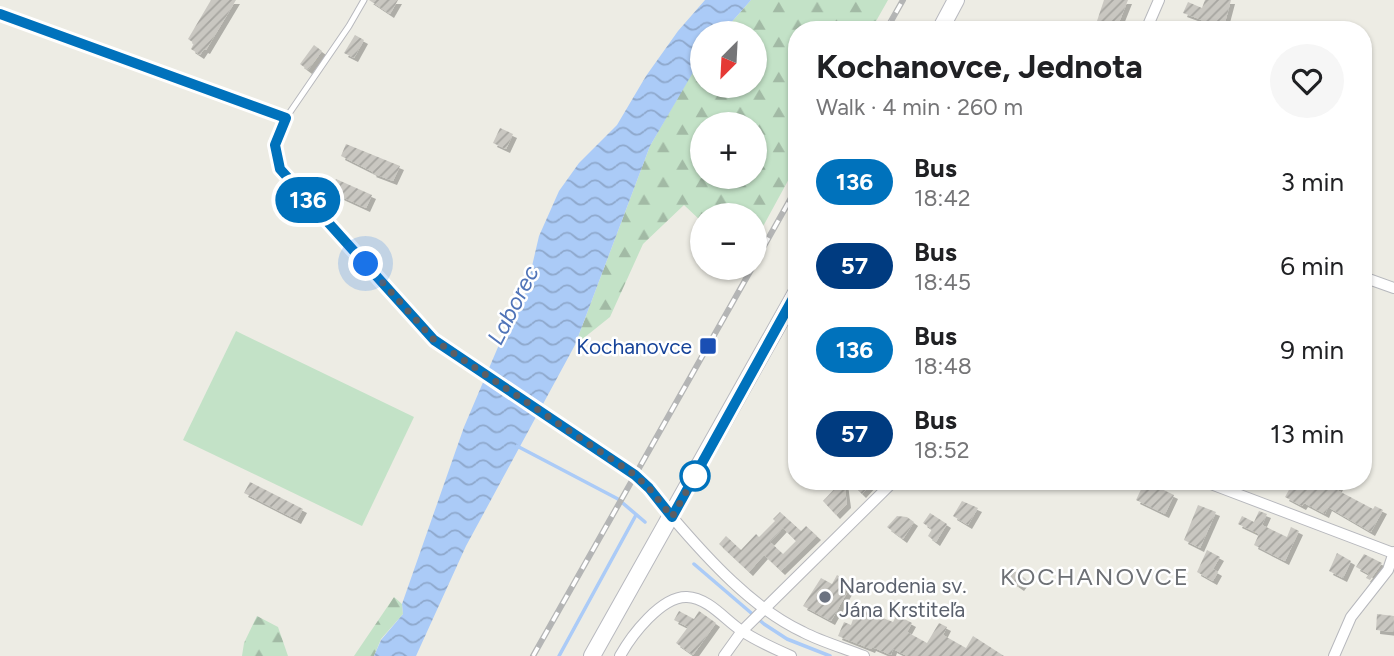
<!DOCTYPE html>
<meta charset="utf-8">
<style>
:root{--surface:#fff;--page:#f6f6f6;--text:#202124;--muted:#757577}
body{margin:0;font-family:Figtree,sans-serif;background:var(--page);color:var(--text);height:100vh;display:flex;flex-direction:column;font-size:26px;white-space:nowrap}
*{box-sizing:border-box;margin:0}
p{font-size:23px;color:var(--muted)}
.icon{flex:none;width:38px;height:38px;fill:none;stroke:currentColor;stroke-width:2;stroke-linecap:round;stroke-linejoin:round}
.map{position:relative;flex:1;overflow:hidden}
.sheet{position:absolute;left:788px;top:21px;width:584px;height:469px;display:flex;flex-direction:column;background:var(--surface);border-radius:28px;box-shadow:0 2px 5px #0004}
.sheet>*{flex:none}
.badge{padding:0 14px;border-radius:23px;font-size:24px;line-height:46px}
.needle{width:46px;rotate:204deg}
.buttons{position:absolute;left:690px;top:21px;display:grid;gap:14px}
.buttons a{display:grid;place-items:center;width:77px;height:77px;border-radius:50%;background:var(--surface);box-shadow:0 2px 5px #0004;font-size:35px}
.you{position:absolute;width:35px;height:35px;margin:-18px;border:5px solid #fff;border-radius:50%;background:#1a73e8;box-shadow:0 0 0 10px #1a73e833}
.map>.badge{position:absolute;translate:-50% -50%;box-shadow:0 0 0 4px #fff}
.round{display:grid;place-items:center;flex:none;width:74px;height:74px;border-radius:37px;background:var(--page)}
.head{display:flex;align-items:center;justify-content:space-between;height:119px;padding:0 28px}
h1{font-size:33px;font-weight:700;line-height:52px}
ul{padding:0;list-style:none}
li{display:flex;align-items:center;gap:21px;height:84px;padding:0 28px}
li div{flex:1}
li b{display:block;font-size:26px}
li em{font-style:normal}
li .badge{min-width:77px;font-weight:700;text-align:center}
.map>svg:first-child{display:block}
.forest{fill:url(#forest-firs);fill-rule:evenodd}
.pitch{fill:#c3e2c7}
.water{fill:url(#water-waves)}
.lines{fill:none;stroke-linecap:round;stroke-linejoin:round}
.stream{stroke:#abcbf7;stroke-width:3.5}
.building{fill:url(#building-hatch);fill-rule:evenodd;filter:url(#shadow)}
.lane-casing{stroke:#b7b8bd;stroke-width:7}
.street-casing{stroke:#b7b8bd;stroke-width:12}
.secondary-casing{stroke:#b8b9bf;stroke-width:18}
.lane{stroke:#fff;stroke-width:5}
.street{stroke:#fff;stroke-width:10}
.secondary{stroke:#fff;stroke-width:16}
.rail-casing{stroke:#b4b5b5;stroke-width:6}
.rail{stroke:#fff;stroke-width:3.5;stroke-dasharray:10;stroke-linecap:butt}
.line-casing{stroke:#fff;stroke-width:16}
.line{stroke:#0072bc;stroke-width:10}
.walk{stroke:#5c5e63;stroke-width:7;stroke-dasharray:0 12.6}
.transit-dot{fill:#1a4fb4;stroke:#fff;stroke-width:2.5}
.stop-dot{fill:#fff;stroke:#0072bc;stroke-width:3.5}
.worship-dot{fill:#6b7280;stroke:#fff;stroke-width:2.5}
.labels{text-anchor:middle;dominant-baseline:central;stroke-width:5;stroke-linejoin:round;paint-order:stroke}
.transit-label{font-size:21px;fill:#164399;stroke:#fff;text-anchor:end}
.worship-label{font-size:21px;fill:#5b616d;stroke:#fff;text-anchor:start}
.water-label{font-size:23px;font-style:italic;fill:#5074b8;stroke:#fff}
.quarter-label{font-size:24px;letter-spacing:2px;fill:#6d7075;stroke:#fff}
</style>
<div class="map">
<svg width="1394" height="656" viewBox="0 0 1394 656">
<defs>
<pattern id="forest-firs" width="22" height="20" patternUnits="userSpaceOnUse" patternTransform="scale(1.75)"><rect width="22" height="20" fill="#c3e2c7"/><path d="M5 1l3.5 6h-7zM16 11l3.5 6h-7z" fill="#a2baa5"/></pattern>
<pattern id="water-waves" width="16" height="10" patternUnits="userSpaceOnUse" patternTransform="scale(1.75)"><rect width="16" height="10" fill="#abcbf7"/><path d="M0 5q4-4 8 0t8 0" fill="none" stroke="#8ea8cc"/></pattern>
<pattern id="building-hatch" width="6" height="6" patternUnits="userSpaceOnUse" patternTransform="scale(1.75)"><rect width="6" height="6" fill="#c9c7c1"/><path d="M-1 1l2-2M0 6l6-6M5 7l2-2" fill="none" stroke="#a6a5a0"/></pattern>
<filter id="shadow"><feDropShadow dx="4" dy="4" stdDeviation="0" flood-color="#0004"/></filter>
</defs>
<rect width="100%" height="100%" fill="#edece4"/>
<g class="forest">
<path d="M 751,0 L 888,0 L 871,30 L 796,30 L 796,166 L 754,243 L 754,215 L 702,215 L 702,222 L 684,205 L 643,244 L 610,317 L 575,345 L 650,146 L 701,57 L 702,86 L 754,86 L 754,33 L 722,33 ZM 702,124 L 754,124 L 754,177 L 702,177 Z"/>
<polygon points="394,597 402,604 403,614 381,639 374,656 354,656"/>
<polygon points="257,616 278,627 288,656 242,656 244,643"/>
</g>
<polygon class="pitch" points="236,331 414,417 362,526 183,440"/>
<polygon class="water" points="705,0 751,0 722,33 702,33 702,57 650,146 575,345 466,546 416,656 374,656 381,640 403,614 402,604 464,427 501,340 526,292 539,236 559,191 579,163 617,125 646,76 678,31"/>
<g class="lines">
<g class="stream">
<polyline points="517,446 618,499 645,522"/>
<polyline points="694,564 764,624 787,639 830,656"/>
<polyline points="559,656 636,515"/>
</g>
</g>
<g class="building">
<polygon points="211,0 236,0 206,50 204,49 200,55 191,49 194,43 188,39"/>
<polygon points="369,0 398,0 390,14"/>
<polygon points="1104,0 1128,0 1116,30 1094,30"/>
<polygon points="1205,0 1231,0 1223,30 1199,30 1202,20 1183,13 1188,2 1202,8"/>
<polygon points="355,35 364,40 354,58 344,53"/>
<polygon points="314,45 322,51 308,70 300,64"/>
<polygon points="500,128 513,134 506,149 493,143"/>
<polygon points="346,144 400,166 393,181 372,173 373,172 341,156"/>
<polygon points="336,179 372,195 366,208 331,192"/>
<polygon points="842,481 844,481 847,504 836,515 823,501"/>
<polygon points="849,481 874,481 862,494"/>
<polygon points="1145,481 1174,495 1165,514 1136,500"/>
<polygon points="1301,481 1330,481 1339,486 1337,490 1373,509 1375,506 1383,510 1371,532 1328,507 1325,514 1304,503 1302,506 1285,497 1290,488 1294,490 1297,488"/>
<polygon points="250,482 303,509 297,520 244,493"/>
<polygon points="962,501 978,508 968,525 953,516"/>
<polygon points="1198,505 1216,512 1200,548 1184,540"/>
<polygon points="1259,511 1267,514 1262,525 1287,537 1291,527 1299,531 1285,561 1254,545 1259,534 1238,524 1242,516 1254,522"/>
<path d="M 780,512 L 801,531 L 806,526 L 817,536 L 781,571 L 764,555 L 749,572 L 719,544 L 726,536 L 741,550 L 756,534 L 759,537 L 775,521 L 773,519 ZM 783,528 L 796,541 L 783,554 L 770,542 Z"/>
<polygon points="930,513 947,524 936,542 928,536 932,529 923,523"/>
<polygon points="897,516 907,517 914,522 903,539 887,527"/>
<polygon points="1207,550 1220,557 1213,569 1218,572 1213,581 1197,572"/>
<polygon points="1337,553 1351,561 1343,578 1329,571"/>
<polygon points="1364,554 1382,563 1370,580 1366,578 1369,574 1356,567"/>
<polygon points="1010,568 1026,579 1020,587 1004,576"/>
<polygon points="837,575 852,584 831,621 803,606 821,578 832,584"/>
<polygon points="857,608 893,622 897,615 912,623 907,632 927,643 939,623 947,627 943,635 966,648 973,636 1004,656 907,656 893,649 891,655 872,647 871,649 838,636 844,622 851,625"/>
<polygon points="679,611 694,619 699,611 716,623 693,655 676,643 688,627 674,620"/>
<polygon points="1377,614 1394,616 1393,632 1376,630"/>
</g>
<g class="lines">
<g class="lane-casing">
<g id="lane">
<polyline points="364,0 349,26 286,118 275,145 280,168 434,340 635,476 649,488 669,513"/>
<polyline points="0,14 286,118"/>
</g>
</g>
<g class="street-casing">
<g id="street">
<polyline points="1146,30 1159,0"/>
<polyline points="1363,277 1394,288"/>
<polyline points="1203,481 1393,553"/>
<path d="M 672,517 C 707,558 753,609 803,632 C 822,642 844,648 864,656"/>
<path d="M 620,656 C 631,636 661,596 687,597 C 709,598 726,621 742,631 C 757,641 775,649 791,656"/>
<polyline points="724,656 742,631 894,481"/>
<polyline points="1334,656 1351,617 1388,570 1394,552"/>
</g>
</g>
<g class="secondary-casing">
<g id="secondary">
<polyline points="940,30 956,0"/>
<polyline points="592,656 796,293"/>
</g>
</g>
<use href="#lane" class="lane"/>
<use href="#street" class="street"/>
<use href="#secondary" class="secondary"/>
<g class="rail-casing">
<g id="rail">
<polyline points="886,30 903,0"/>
<polyline points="754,264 796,189"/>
<polyline points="533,656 752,268"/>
</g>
</g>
<use href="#rail" class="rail"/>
</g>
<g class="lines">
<g class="line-casing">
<polyline id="line" points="0,14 286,118 275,145 280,169 434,340 635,475 649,488 672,517 796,293"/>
</g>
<use href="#line" class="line"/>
<polyline class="walk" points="366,264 434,340 635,475 649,488 672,517 695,476"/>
</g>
<rect class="transit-dot" x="699" y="337" width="18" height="18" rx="3.5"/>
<circle class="stop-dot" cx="695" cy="476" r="14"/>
<circle class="worship-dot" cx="825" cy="597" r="7"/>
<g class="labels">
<g class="transit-label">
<text x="692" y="346">Kochanovce</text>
</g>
<g class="worship-label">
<text x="839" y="585">Narodenia sv.<tspan x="839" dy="24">Jána Krstiteľa</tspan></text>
</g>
<g class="water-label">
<text transform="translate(513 305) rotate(-63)">Laborec</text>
</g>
<g class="quarter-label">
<text x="1095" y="576">KOCHANOVCE</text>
</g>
</g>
</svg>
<div class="buttons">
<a><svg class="needle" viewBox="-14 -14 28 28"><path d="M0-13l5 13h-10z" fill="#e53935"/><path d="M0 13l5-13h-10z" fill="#757577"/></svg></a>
<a>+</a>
<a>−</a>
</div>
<div class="you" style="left:366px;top:264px"></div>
<b class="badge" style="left:308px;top:200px;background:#0072bc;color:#fff">136</b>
<section class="sheet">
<div class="head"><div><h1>Kochanovce, Jednota</h1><p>Walk · 4 min · 260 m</p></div><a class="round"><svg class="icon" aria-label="heart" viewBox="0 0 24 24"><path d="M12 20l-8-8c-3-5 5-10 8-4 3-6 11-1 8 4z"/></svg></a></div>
<ul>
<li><span class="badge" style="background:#0072bc;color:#fff">136</span><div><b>Bus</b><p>18:42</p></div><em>3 min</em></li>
<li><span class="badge" style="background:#003b80;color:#fff">57</span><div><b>Bus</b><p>18:45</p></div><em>6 min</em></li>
<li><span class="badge" style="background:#0072bc;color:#fff">136</span><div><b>Bus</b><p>18:48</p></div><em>9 min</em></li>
<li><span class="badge" style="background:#003b80;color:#fff">57</span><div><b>Bus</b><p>18:52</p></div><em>13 min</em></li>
</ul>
</section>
</div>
